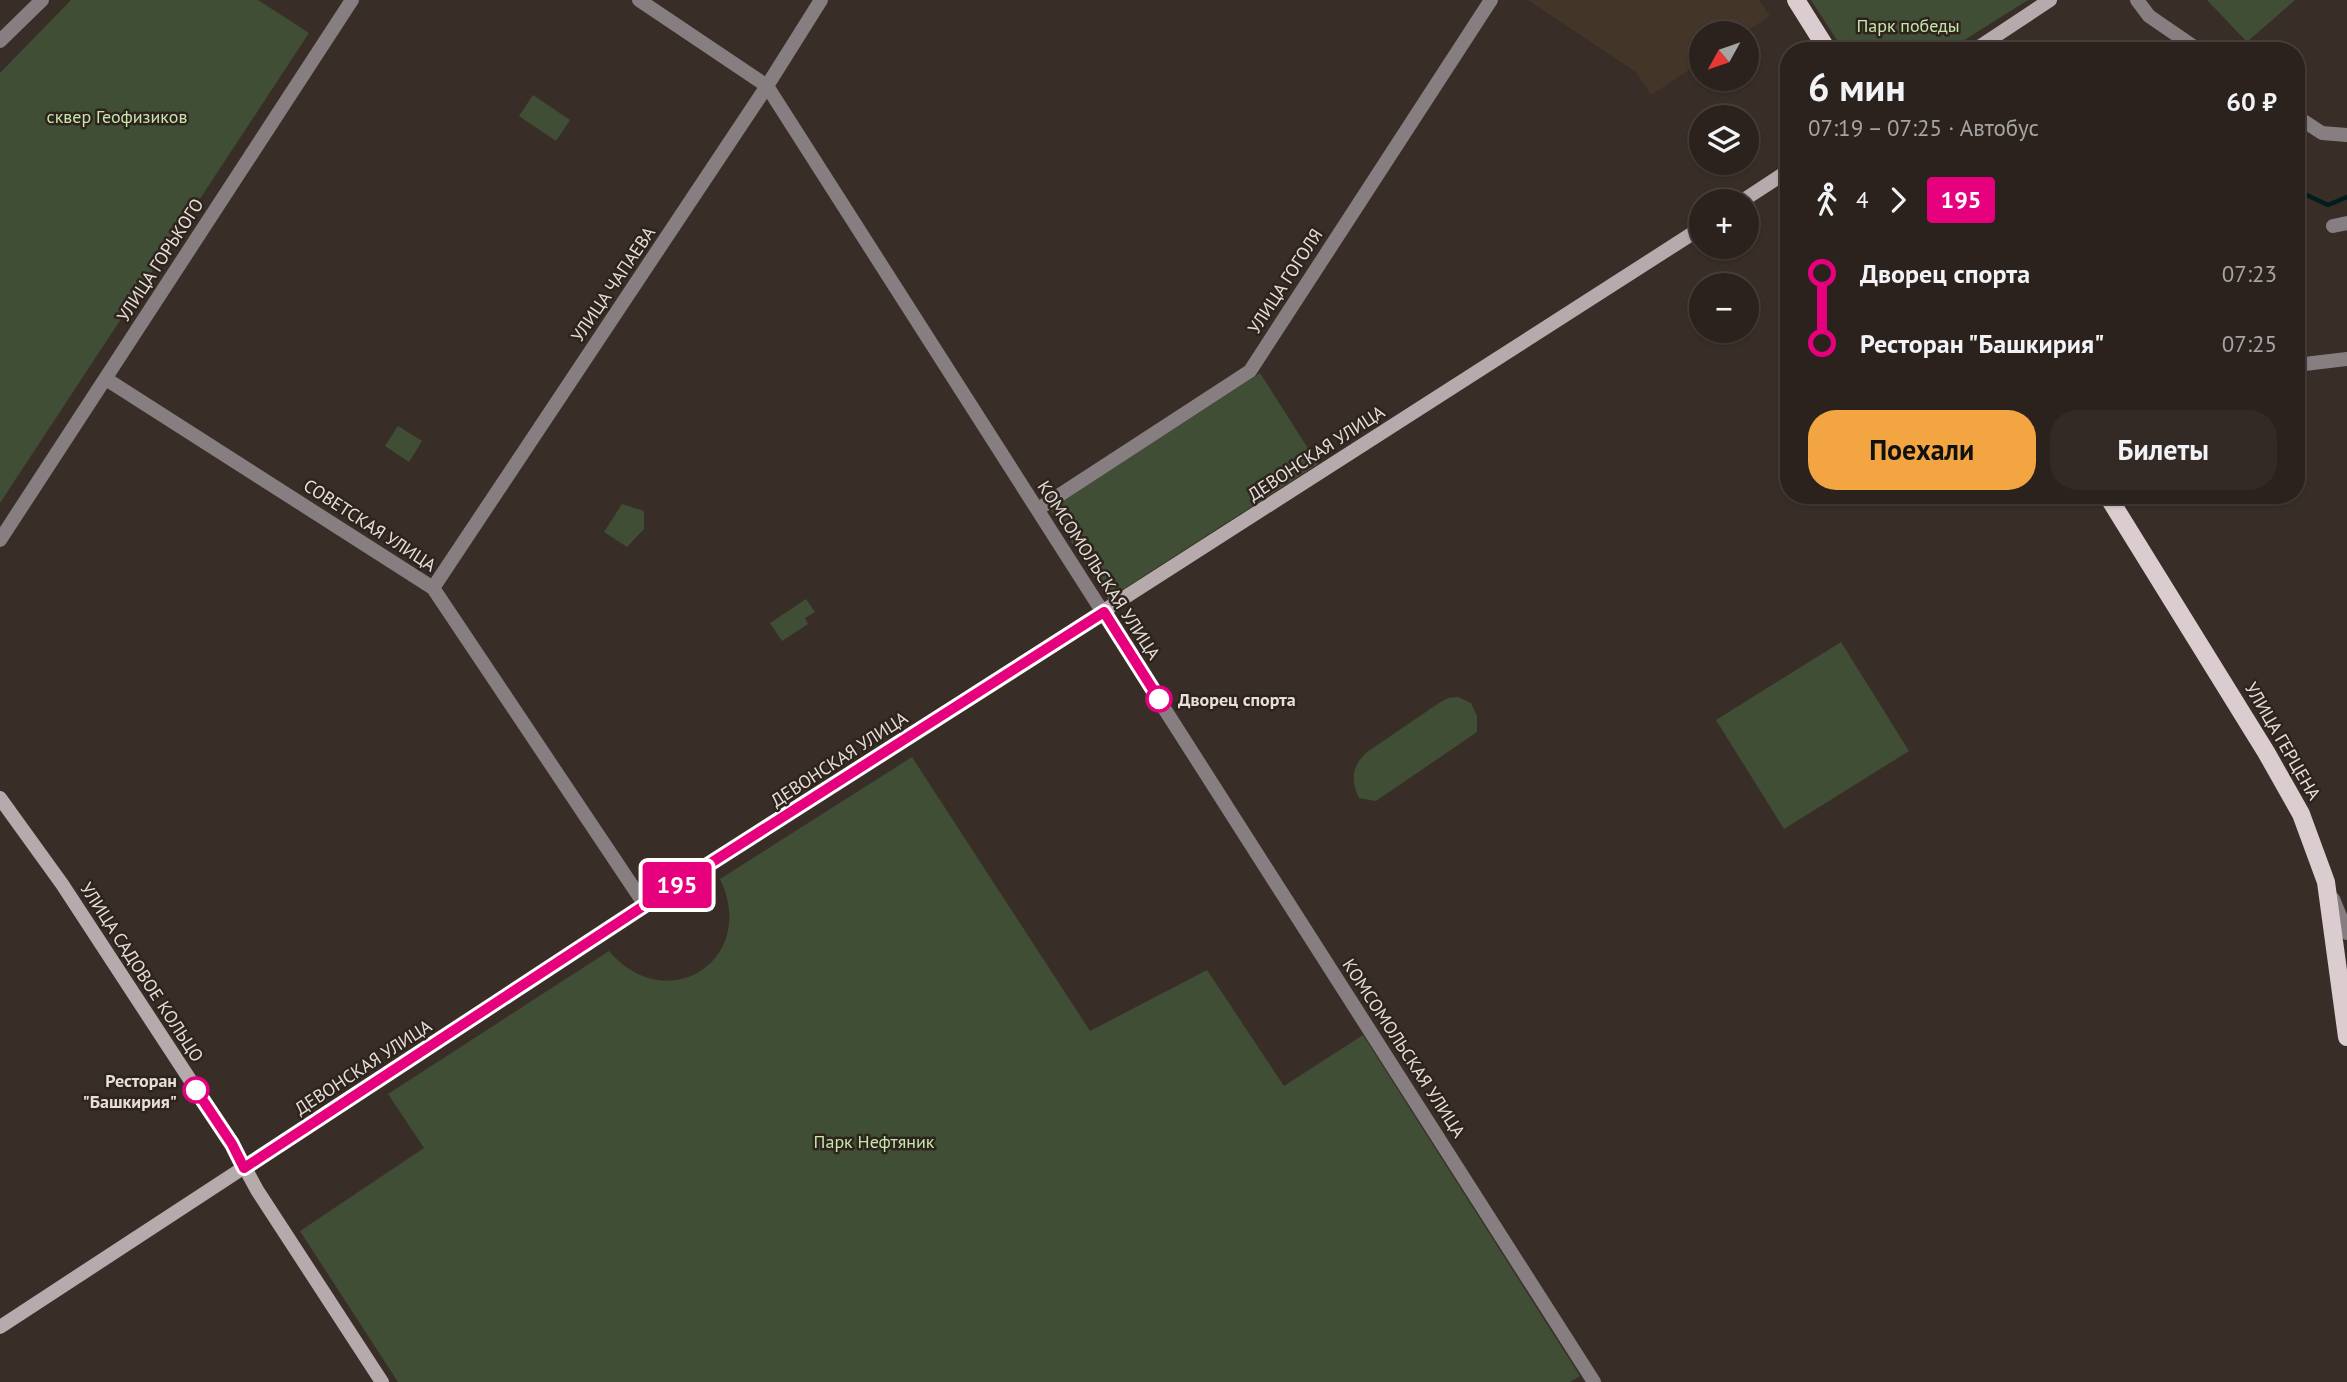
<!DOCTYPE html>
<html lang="ru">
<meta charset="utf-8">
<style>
:root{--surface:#2b221d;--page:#332a26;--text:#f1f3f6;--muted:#a6a4a4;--line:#473f3b;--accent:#f2a541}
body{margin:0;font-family:"PT Sans",sans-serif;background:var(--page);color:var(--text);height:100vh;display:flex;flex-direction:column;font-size:26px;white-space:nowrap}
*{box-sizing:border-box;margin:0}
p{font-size:23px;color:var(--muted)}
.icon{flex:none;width:38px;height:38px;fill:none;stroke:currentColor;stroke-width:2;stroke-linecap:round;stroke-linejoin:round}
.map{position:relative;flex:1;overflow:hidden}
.details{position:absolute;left:1780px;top:42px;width:525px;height:462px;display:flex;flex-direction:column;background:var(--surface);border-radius:28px;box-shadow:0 2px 5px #0004,0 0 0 2px var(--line)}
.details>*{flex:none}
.badge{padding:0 14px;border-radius:5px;font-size:24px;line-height:46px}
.needle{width:46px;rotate:230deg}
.tools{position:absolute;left:1689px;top:21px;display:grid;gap:14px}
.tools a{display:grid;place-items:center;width:70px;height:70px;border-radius:50%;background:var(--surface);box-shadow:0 2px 5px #0004,0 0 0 2px var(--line);font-size:35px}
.map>.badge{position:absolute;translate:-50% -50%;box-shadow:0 0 0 4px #fff}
.legs{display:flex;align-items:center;gap:10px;height:77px;padding:0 28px;font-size:23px}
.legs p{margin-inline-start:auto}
.overview{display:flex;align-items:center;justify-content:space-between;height:119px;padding:0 28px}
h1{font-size:38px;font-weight:700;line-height:52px}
.button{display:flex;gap:14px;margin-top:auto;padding:14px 28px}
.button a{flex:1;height:80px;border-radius:28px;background:var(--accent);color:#111;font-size:28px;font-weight:700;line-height:80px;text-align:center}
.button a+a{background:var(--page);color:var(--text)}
ul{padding:0 28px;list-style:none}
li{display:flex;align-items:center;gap:24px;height:70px;font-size:26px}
li i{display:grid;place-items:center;width:10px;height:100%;margin:0 9px;background:currentColor}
li i::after{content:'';width:18px;height:18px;margin:-9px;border:5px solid;border-radius:50%;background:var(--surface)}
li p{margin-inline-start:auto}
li:first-child i{background:linear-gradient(#0000 50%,currentColor 0)}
li:last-child i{background:linear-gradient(currentColor 50%,#0000 0)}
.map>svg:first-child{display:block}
.medical{fill:#433528}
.green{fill:#3f4e34}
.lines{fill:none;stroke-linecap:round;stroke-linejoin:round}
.stream{stroke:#011d1e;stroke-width:4.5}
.minor{stroke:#867e80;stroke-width:14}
.tertiary{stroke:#867e80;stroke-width:14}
.secondary{stroke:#b6aaac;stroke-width:14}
.primary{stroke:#dbcccf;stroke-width:18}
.line-1-casing{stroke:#fff;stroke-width:16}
.line-1{stroke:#e6007e;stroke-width:10}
.stop-1-dot{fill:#fff;stroke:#e6007e;stroke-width:3.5}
.labels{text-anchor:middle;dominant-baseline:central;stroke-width:5;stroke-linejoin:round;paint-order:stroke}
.park-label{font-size:18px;fill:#c4e7ab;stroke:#2f241d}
.street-label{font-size:18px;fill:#e5ded9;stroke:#2f241d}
.stop-label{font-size:18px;font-weight:bold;fill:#e5ded9;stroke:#2f241d;text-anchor:start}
</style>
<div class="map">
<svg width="2347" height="1382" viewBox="0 0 2347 1382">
<rect width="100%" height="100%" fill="#392e27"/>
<polygon class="medical" points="1528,0 1759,0 1770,16 1744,33 1701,33 1701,62 1651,95 1636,72"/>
<g class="green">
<polygon points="71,0 258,0 309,33 0,503 0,73"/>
<polygon points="1811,0 2028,0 1947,51 1844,51"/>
<polygon points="2207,0 2295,0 2247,42"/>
<polygon points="533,95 570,120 556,141 519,116"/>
<polygon points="1260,373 1318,464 1108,599 1050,509"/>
<polygon points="398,426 422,441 409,462 385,446"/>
<polygon points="622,504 644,511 644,529 627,547 604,532"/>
<polygon points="806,599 815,612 805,618 808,624 782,641 770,623"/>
<polygon points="1841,642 1909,751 1784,829 1716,720"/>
<path d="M 1458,697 L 1471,703 L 1477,716 L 1477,732 L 1376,801 L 1359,798 C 1350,780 1352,766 1367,752 L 1439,703 L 1448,698 Z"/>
<path d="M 912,757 L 1090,1031 L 1207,970 L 1284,1086 L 1363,1035 L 1580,1376 L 1570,1382 L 398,1382 L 300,1231 L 424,1148 L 388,1094 L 609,951 C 667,1019 759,960 720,879 Z"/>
</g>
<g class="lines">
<polyline class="stream" points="2296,190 2328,205 2347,197"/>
<g class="minor">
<polyline points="2137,0 2149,16 2200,51"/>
<polyline points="0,41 42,0"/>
<polyline points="2296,116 2322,133 2347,135"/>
<polyline points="2333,226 2347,223"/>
<polyline points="2296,365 2347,359"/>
<polyline points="106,379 433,588 645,905"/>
<polyline points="1038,509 1250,371 1491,0"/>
<polyline points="433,588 767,86"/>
<polyline points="2333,899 2347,933"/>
</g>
<g class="tertiary">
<polyline points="639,0 767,86 1594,1382"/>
<polyline points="767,86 821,0"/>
<polyline points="0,540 352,0"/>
</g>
<g class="secondary">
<polyline points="1973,51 2050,0"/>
<polyline points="1742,201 1788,171"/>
<polyline points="0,798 62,884 232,1144 257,1190 382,1382"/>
<polyline points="0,1327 645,905 1701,228"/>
</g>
<g class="primary">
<polyline points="1796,0 1828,51"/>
<polyline points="2107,495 2266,752 2301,814 2326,882 2347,1037"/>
</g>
</g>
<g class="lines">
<g class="line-1-casing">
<polyline id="line-1" points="196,1090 232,1144 244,1168 645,905 1104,612 1159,699"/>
</g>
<use href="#line-1" class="line-1"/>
</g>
<g class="stop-1-dot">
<circle cx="1159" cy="699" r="12"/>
<circle cx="196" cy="1090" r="12"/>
</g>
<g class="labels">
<g class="park-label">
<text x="1908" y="25">Парк победы</text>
<text x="117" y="116">cквер Геофизиков</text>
<text x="874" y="1141">Парк Нефтяник</text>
</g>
<g class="street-label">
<text transform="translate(160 260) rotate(-57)">УЛИЦА ГОРЬКОГО</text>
<text transform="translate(1285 281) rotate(-57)">УЛИЦА ГОГОЛЯ</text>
<text transform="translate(613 284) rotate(-56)">УЛИЦА ЧАПАЕВА</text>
<text transform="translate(1316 453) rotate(-33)">ДЕВОНСКАЯ УЛИЦА</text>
<text transform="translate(370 525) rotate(33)">СОВЕТСКАЯ УЛИЦА</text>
<text transform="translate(1099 570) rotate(57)">КОМСОМОЛЬСКАЯ УЛИЦА</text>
<text transform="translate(2283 741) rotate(60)">УЛИЦА ГЕРЦЕНА</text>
<text transform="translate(839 759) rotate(-33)">ДЕВОНСКАЯ УЛИЦА</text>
<text transform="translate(142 972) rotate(57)">УЛИЦА САДОВОЕ КОЛЬЦО</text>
<text transform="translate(1404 1048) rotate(57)">КОМСОМОЛЬСКАЯ УЛИЦА</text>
<text transform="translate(363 1067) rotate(-33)">ДЕВОНСКАЯ УЛИЦА</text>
</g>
<g class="stop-label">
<text x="1178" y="699">Дворец спорта</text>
<text x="177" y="1080" text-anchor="end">Ресторан<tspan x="177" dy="21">"Башкирия"</tspan></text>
</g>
</g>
</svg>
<div class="tools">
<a><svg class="needle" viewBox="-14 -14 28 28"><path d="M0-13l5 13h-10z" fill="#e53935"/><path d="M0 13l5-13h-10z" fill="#a6a4a4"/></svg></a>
<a><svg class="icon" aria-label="layers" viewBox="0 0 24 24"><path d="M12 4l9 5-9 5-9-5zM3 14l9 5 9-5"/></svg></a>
<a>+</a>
<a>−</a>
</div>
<b class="badge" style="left:677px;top:885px;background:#e6007e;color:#fff">195</b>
<section class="details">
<div class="overview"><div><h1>6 мин</h1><p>07:19 – 07:25 · Автобус</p></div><b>60 ₽</b></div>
<div class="legs"><svg class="icon" aria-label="walk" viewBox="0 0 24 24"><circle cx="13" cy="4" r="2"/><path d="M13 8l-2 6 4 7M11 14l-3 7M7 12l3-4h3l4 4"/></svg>4<svg class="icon" aria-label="forward" viewBox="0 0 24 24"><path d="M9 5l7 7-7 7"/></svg><b class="badge" style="background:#e6007e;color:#fff">195</b></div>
<ul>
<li><i style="color:#e6007e"></i><b>Дворец спорта</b><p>07:23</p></li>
<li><i style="color:#e6007e"></i><b>Ресторан &quot;Башкирия&quot;</b><p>07:25</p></li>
</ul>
<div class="button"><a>Поехали</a><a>Билеты</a></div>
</section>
</div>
